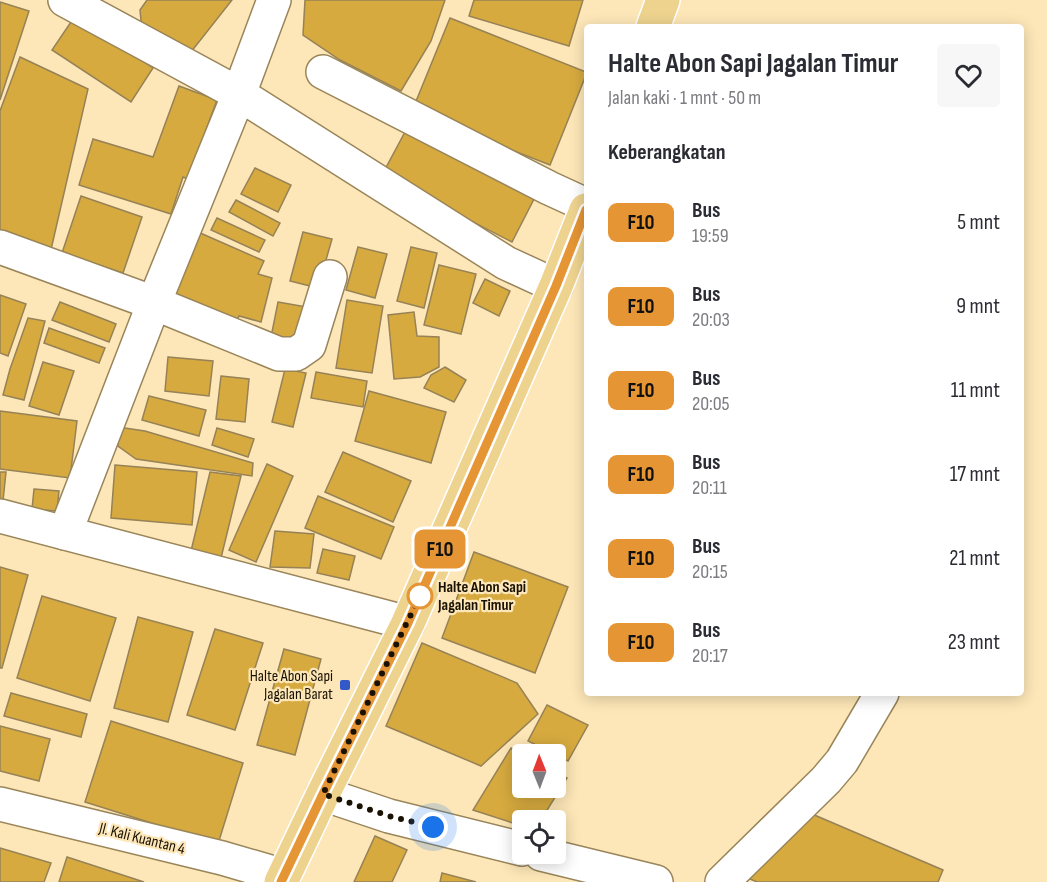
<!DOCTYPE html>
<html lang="id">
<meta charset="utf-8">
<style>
:root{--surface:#fff;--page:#f7f7f7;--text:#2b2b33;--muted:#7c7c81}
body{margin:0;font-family:"Sofia Sans Condensed",sans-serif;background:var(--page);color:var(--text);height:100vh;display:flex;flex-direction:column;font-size:22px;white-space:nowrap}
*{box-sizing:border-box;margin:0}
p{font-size:20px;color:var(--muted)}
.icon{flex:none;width:33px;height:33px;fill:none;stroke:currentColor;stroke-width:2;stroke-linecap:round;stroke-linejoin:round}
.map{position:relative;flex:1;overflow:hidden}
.side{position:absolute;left:584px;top:24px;width:440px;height:672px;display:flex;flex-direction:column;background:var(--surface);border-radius:6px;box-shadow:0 3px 15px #0003}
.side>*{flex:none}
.badge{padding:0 12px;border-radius:9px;font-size:21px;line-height:39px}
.needle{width:39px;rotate:359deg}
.tools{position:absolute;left:512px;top:744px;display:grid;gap:12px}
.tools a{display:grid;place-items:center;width:54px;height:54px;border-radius:6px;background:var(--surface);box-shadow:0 3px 15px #0003;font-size:30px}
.you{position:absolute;width:30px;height:30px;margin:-15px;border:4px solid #fff;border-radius:50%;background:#1a73e8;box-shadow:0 0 0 9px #1a73e833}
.map>.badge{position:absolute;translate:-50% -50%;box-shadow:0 0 0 3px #fff}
h2{padding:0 24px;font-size:22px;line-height:54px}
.round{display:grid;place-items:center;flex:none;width:63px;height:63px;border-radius:6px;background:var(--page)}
.head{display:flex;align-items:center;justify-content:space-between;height:102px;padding:0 24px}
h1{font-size:28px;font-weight:700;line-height:45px}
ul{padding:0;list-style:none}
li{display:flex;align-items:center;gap:18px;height:84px;padding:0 24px}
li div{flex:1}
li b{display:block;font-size:22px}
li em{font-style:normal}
li .badge{min-width:66px;font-weight:700;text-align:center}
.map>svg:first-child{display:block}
.building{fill:#d6aa3f;stroke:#968256;stroke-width:1.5}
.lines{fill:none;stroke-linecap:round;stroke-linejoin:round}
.minor-casing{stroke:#998559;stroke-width:36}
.major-casing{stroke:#fff;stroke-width:36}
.minor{stroke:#fff;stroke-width:33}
.major{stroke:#eed38f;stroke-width:33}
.line-casing{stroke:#fff;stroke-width:14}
.line{stroke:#e59534;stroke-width:9}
.walk{stroke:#191102;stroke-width:6;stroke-dasharray:0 10.8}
.stop-dot{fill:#fff;stroke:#e59534;stroke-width:3}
.poi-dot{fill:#3359c9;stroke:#fde7b8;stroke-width:2}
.labels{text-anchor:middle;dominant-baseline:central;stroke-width:4.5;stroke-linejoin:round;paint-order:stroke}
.stop-label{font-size:16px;font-weight:bold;fill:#191102;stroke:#fde7b8;text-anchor:start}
.poi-label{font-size:16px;fill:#191102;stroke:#fde7b8;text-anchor:end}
.street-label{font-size:16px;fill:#191102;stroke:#fde7b8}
</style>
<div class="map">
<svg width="1047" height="882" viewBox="0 0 1047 882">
<rect width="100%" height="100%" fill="#fde7b8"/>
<g class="building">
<polygon points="147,0 232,0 187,57 142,31 140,10"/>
<polygon points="305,0 445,0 431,41 401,91 340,60 303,35"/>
<polygon points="474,0 583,0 569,46 469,16"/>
<polygon points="0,2 29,11 0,100"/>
<polygon points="75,16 153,68 131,102 52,50"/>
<polygon points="450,18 586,72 586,75 550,165 412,111"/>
<polygon points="20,57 88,89 50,254 0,236 0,111"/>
<polygon points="179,86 217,100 188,179 183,177 171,214 79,185 93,139 153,157"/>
<polygon points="405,132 534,199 512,242 382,175"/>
<polygon points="255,168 291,185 278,212 241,194"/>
<polygon points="81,196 142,217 123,273 62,253"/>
<polygon points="236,200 280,223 273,236 229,212"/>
<polygon points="217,218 265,240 259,252 211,230"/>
<polygon points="198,232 264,261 258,274 272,278 261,322 239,316 233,329 168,299"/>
<polygon points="303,232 332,239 318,288 290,281"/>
<polygon points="358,247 387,254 375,298 346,290"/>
<polygon points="411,247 437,253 424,308 397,301"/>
<polygon points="439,265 476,274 461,334 424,325"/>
<polygon points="485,279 510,291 499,316 473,303"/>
<polygon points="0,295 26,304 8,356 0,353"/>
<polygon points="347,300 383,306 372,373 336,368"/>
<polygon points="60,302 116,324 109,342 52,320"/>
<polygon points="278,302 307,307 305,337 271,337"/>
<polygon points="414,312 417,336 439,337 439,367 420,377 394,379 388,315"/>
<polygon points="28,318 45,321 24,400 3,395 10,369"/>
<polygon points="49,328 105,348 99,363 44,343"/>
<polygon points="168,357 213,361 209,396 165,391"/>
<polygon points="43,362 74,371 59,415 29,406"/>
<polygon points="445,367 466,380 454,402 424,388 431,375"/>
<polygon points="285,369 306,373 293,427 272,422"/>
<polygon points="316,372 367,381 363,407 311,398"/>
<polygon points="221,376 249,379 245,422 216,419"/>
<polygon points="369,391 446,412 431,463 355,441"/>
<polygon points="149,396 206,410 199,436 142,420"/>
<polygon points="0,411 77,421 70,478 0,469"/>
<polygon points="118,427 145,431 253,463 252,476 136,459 118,446"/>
<polygon points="217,428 254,439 248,457 212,445"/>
<polygon points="343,452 411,481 393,522 325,492"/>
<polygon points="267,464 293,476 256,562 229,550"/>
<polygon points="115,465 197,472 192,525 111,518"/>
<polygon points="0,472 6,472 3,501 0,501"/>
<polygon points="210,472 241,476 221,558 191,551"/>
<polygon points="34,489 59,491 57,511 32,509"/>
<polygon points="318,496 394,527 381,559 305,528"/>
<polygon points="275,531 314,534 310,568 270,567"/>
<polygon points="323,549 355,556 349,580 317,573"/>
<polygon points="474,552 568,587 535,673 442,638"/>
<polygon points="0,567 28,575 2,668 0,668"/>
<polygon points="42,596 116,618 90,701 17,678"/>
<polygon points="138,617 193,632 168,722 114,708"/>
<polygon points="215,629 263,643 235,730 187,715"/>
<polygon points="422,643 517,683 538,714 481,766 386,726"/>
<polygon points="284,649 321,659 295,755 257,745"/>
<polygon points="11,693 87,714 81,737 4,716"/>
<polygon points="547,705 588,725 568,761 528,741"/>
<polygon points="111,721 243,763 218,844 85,802"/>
<polygon points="0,726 50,739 39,781 0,771"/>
<polygon points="511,748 523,754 522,754 522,788 555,788 555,771 567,778 541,820 522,820 522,826 473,810"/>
<polygon points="805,811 943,870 938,882 757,882 743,876"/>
<polygon points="375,836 407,850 392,882 354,882"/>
<polygon points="0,848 51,863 44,882 0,882"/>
<polygon points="67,857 144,882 59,882"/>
<polygon points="442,873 476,882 440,882"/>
</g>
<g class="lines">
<g class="minor-casing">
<g id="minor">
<polyline points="65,0 239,94 506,263 556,286"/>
<polyline points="323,72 549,188 586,205"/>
<polyline points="0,247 154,303 279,354 296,354 309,345 330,277"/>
<polyline points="0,516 408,623"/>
<polyline points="65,533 154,303 239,94 274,0"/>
<polyline points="323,794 389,816 522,849"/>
<polyline points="0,804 222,858 284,876"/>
<polyline points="541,854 656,882"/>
<polyline points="722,882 826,780 842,761 882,693"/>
</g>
</g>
<g class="major-casing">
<g id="major">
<polyline points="653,27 663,0"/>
<polyline points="281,882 323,794 408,623 556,286 586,210"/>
</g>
</g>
<use href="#minor" class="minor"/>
<use href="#major" class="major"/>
</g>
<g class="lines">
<g class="line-casing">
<polyline id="line" points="281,882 323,794 408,623 556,286 586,210"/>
</g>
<use href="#line" class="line"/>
<polyline class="walk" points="420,596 323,794 389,816 433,827"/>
</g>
<circle class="stop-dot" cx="420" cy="596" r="12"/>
<rect class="poi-dot" x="339" y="679" width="12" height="12" rx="3"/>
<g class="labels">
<g class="stop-label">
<text x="438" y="587">Halte Abon Sapi<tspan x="438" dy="18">Jagalan Timur</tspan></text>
</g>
<g class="poi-label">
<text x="333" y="676">Halte Abon Sapi<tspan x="333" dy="18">Jagalan Barat</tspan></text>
</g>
<g class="street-label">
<text transform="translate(142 839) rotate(14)">Jl. Kali Kuantan 4</text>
</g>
</g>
</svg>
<div class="tools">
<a><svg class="needle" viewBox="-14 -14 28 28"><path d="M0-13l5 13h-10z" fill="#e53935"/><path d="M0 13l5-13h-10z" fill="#7c7c81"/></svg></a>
<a><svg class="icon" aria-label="locate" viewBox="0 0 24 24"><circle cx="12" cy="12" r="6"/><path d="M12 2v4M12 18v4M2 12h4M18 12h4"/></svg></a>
</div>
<div class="you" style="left:433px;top:827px"></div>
<b class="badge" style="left:440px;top:549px;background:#e59534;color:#111">F10</b>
<section class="side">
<div class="head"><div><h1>Halte Abon Sapi Jagalan Timur</h1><p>Jalan kaki · 1 mnt · 50 m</p></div><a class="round"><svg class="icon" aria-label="heart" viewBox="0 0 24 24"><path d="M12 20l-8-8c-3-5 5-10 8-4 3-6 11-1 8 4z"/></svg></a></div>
<h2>Keberangkatan</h2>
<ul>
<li><span class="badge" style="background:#e59534;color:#111">F10</span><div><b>Bus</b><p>19:59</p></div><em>5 mnt</em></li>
<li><span class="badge" style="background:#e59534;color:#111">F10</span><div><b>Bus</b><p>20:03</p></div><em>9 mnt</em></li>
<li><span class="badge" style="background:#e59534;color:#111">F10</span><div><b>Bus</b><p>20:05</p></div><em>11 mnt</em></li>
<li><span class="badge" style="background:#e59534;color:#111">F10</span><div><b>Bus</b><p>20:11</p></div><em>17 mnt</em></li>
<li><span class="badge" style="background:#e59534;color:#111">F10</span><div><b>Bus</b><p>20:15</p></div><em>21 mnt</em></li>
<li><span class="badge" style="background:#e59534;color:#111">F10</span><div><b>Bus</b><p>20:17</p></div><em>23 mnt</em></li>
</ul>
</section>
</div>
